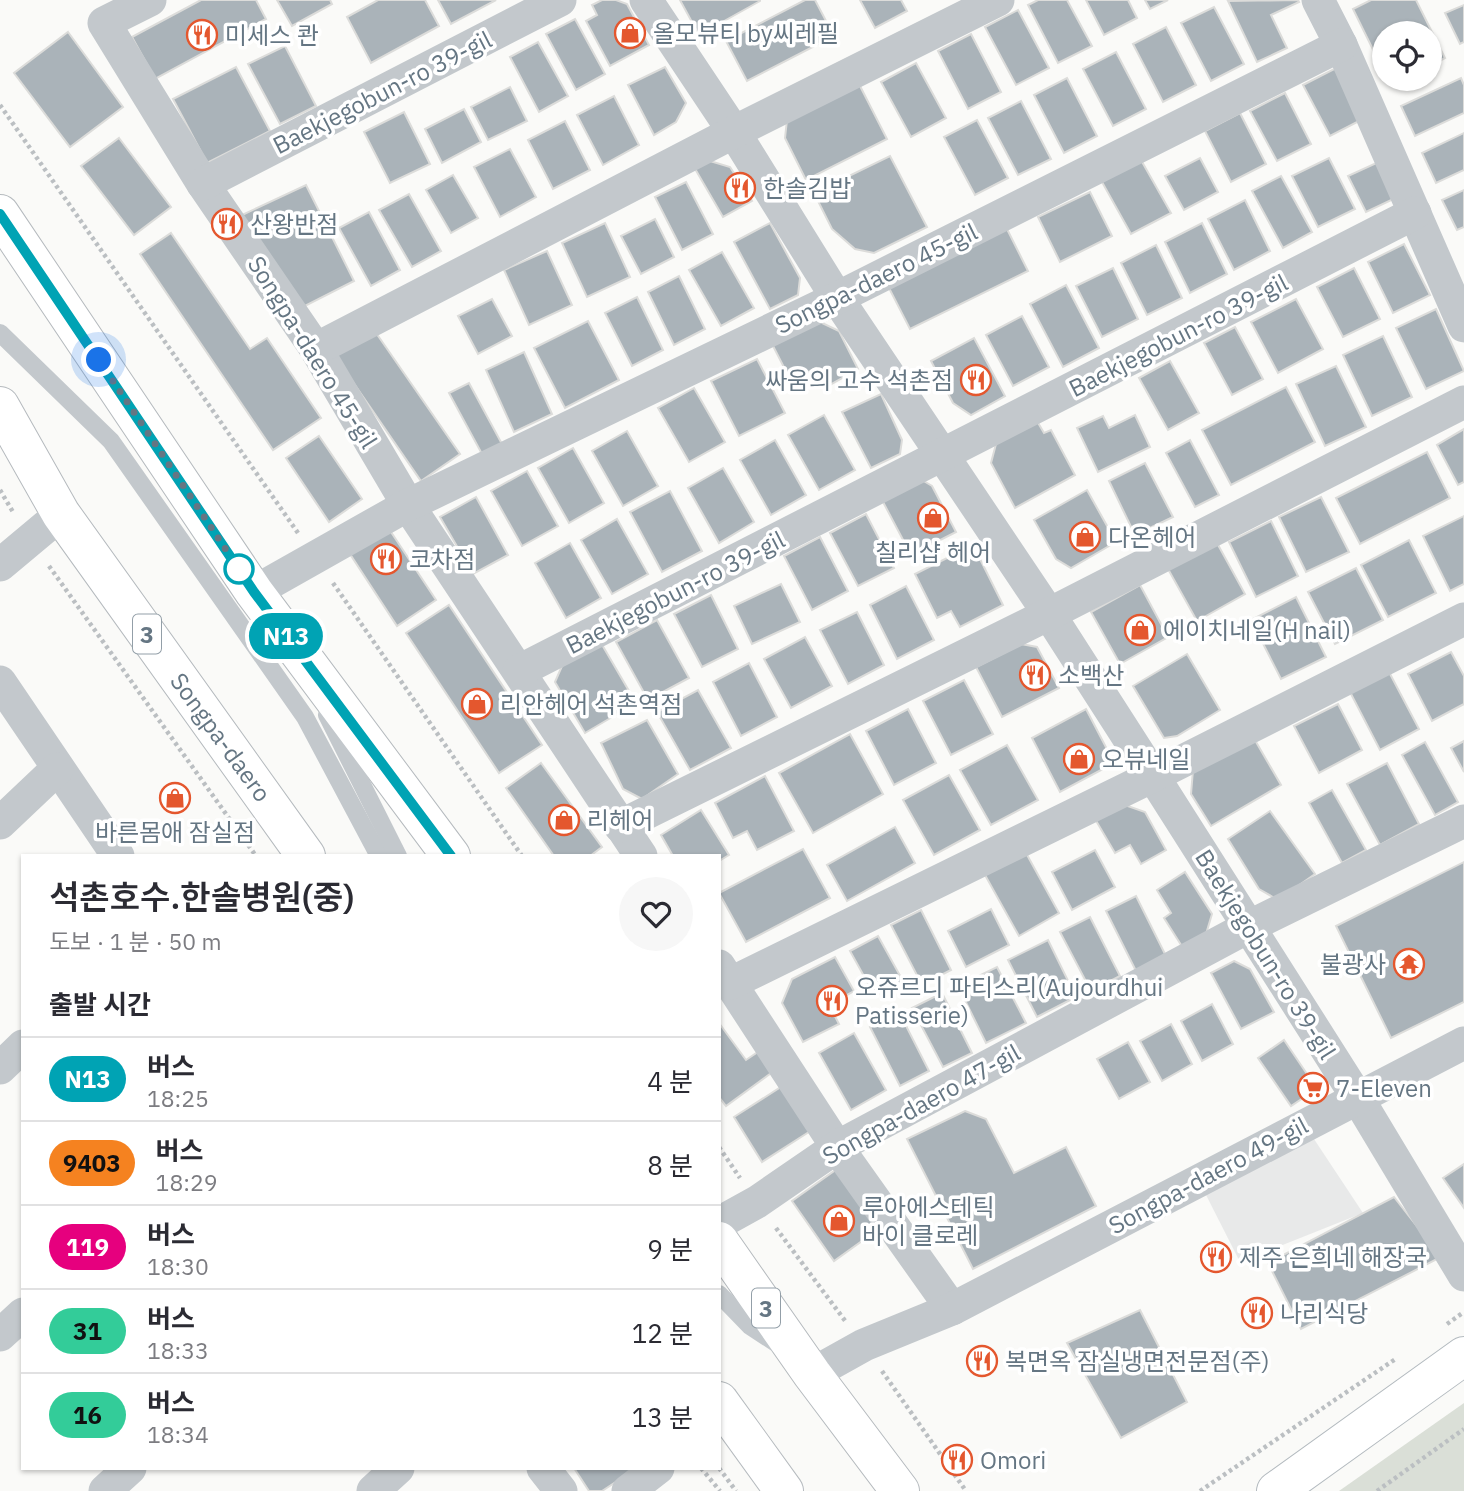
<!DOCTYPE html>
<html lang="ko">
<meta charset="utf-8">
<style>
:root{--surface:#fff;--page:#f7f7f7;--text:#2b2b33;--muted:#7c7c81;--line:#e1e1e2}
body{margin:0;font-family:"IBM Plex Sans","Noto Sans KR",sans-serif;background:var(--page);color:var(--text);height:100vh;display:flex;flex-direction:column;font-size:26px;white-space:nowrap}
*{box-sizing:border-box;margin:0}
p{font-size:23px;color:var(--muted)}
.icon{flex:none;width:38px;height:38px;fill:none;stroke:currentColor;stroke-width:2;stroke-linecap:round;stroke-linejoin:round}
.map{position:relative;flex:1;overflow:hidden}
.side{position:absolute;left:21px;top:854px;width:700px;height:616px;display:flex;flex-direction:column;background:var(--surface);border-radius:0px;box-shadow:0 2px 5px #0004}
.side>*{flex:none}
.badge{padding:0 14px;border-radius:23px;font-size:24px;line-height:46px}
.tools{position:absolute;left:1372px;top:21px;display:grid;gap:14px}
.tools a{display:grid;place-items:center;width:70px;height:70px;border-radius:50%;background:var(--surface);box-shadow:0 2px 5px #0004;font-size:35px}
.you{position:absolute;width:35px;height:35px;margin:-18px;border:5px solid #fff;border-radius:50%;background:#1a73e8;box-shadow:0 0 0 10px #1a73e833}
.map>.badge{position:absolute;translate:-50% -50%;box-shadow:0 0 0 4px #fff}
h2{padding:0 28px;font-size:26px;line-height:63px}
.round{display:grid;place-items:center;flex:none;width:74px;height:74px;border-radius:37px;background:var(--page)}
.head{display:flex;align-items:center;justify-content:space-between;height:119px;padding:0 28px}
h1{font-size:33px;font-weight:600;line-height:52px}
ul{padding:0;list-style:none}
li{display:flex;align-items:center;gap:21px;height:84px;padding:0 28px;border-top:2px solid var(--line)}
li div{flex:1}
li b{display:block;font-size:26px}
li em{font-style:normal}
li .badge{min-width:77px;font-weight:700;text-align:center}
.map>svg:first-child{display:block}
.built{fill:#e8e9e9}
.green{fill:#dadfd7}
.building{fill:#aab3b9;stroke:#dcdcda;stroke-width:2}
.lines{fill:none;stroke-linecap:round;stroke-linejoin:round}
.secondary-casing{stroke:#b3babf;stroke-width:40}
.primary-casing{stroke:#b5babe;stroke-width:40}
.path{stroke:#bbbfc2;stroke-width:4.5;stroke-dasharray:3.5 3.5;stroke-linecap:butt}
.lane{stroke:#c3c8cc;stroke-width:18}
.street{stroke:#c3c8cc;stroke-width:33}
.secondary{stroke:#fff;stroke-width:38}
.primary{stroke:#fff;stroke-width:38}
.line-casing{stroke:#fff;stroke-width:16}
.line{stroke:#00a3b4;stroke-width:10}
.walk{stroke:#657683;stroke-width:7;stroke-dasharray:0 12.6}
.stop-dot{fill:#fff;stroke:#00a3b4;stroke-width:3.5}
.labels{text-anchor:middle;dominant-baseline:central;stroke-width:7;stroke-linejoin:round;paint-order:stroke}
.shield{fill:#fff;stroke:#939fa8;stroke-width:2}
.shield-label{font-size:23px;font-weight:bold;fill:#657683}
.poi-label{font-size:24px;fill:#657683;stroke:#fff;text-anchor:start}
.street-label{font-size:24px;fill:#657683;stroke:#fff}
</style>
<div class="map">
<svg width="1464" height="1491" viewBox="0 0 1464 1491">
<rect width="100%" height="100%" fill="#fafaf8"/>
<polygon class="built" points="1310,1133 1363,1213 1240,1262 1203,1189"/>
<polygon class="green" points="1464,1403 1464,1491 1339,1491"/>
<g class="building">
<polygon points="201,0 256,0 266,19 155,79 132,37"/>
<polygon points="277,0 330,0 332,4 292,26"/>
<polygon points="378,0 425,0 439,26 371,63 347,17"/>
<polygon points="438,0 496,0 451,24"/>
<polygon points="602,0 616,0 627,4 649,45 610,66 586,21 597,15 592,5"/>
<polygon points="680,0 760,0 760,1 699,35"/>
<polygon points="805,0 815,0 834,36 747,81 726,41"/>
<polygon points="860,0 901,0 907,11 875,28"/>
<polygon points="1038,0 1067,0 1092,46 1058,63 1028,5"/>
<polygon points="1086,0 1128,0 1137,18 1104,35"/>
<polygon points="1145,0 1168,0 1150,9"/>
<polygon points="1298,0 1299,2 1271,15 1287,48 1257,62 1228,1"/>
<polygon points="1371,0 1416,0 1445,58 1430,66 1430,33 1384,33 1384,72 1353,9"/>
<polygon points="1464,5 1464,42 1460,44 1445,13"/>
<polygon points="1214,7 1244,64 1211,81 1181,23"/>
<polygon points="1018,10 1049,68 1016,85 985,27"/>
<polygon points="575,19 605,74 576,90 546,34"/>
<polygon points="1166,27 1196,85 1163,102 1133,44"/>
<polygon points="68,32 123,107 70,147 14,73"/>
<polygon points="971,34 1001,92 968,109 938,51"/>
<polygon points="538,42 568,96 539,112 510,57"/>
<polygon points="285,46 316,106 280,124 248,64"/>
<polygon points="1116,52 1146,109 1113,126 1083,69"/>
<polygon points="916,63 946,118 911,137 881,82"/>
<polygon points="236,67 270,131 207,163 173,99"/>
<polygon points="665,67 686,103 676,122 654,135 628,85"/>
<polygon points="1338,67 1365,118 1330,136 1303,85"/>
<polygon points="1067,78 1097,136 1064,153 1034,95"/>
<polygon points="1461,78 1464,85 1464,113 1415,136 1401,106"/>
<polygon points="859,84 887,139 806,180 785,138 787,120"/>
<polygon points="510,87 527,121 488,140 471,107"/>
<polygon points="1285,93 1311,144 1277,161 1250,111"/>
<polygon points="614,96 639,145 603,165 577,115"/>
<polygon points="1021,101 1051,159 1018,175 988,118"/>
<polygon points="464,109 481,142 442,163 425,129"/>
<polygon points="404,112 430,164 390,183 364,132"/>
<polygon points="1240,113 1266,164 1231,182 1205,131"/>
<polygon points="977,120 1008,178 975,195 944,137"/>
<polygon points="565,121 590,170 553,189 528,140"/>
<polygon points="1464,133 1464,170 1436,183 1422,153"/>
<polygon points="119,138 171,207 134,235 81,166"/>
<polygon points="510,149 536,197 500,217 474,167"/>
<polygon points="890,156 927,227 874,253 855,249 832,229 814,193"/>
<polygon points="1200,158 1218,192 1184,210 1165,176"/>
<polygon points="1329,158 1355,209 1318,227 1292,176"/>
<polygon points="1385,159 1402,195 1366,212 1348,176"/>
<polygon points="1141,160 1171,213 1131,234 1102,182"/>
<polygon points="710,161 730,167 752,201 723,217 694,167"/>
<polygon points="453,175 478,218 451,233 426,190"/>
<polygon points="1281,176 1312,232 1283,248 1252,191"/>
<polygon points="686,182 713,234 682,250 655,197"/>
<polygon points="306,185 354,281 301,308 240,216"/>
<polygon points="1464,190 1464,227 1457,230 1442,200"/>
<polygon points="1090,192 1112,236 1060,262 1038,217"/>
<polygon points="409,194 441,251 412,267 379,210"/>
<polygon points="1245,200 1270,251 1234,270 1208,219"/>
<polygon points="369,212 400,270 371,286 339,228"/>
<polygon points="655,219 674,257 641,274 621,236"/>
<polygon points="605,223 630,277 587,297 562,243"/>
<polygon points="770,223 800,278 798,295 770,309 734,242"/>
<polygon points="1202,223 1227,274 1190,293 1165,242"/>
<polygon points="1007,229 1028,271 910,329 889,288"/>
<polygon points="171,233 250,349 267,338 321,418 273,450 140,254"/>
<polygon points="1404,244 1430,295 1393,313 1368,262"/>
<polygon points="1156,245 1182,298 1147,315 1121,263"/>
<polygon points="547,251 572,305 529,325 504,270"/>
<polygon points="722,252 754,308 721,326 689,270"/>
<polygon points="1113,268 1138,319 1102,337 1076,286"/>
<polygon points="1354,268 1380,319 1343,337 1317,287"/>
<polygon points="679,276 705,329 674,345 648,292"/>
<polygon points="1066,285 1099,348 1063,367 1030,304"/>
<polygon points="637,297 663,350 632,366 605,313"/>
<polygon points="492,299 512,336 478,354 458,316"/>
<polygon points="1296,299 1323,349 1278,373 1251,322"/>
<polygon points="1436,309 1464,371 1426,389 1396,328"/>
<polygon points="1022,316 1049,367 1013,386 986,335"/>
<polygon points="588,321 619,380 565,408 534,348"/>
<polygon points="818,321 839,331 858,369 826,387 816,368 791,381 772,344"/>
<polygon points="1235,327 1263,379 1232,395 1204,343"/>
<polygon points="374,330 460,454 421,481 335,356"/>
<polygon points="1383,336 1412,397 1372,416 1343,355"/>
<polygon points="974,338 1005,396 971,415 953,403 931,361"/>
<polygon points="524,352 552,414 514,432 486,370"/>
<polygon points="757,359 785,413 739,436 711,381"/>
<polygon points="1170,361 1199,413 1168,430 1139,378"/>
<polygon points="1336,366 1366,427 1325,446 1296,384"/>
<polygon points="469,383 502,444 482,454 449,393"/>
<polygon points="1286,387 1315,442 1231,485 1202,430"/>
<polygon points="694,388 725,442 689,462 658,408"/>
<polygon points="881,394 902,440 900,454 871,468 842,412"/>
<polygon points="824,415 855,470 819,490 788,435"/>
<polygon points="1135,415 1150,447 1098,472 1077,428 1103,416 1109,428"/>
<polygon points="1037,421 1044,433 1051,430 1075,475 1015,508 991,463 996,444"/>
<polygon points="1464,429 1464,482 1458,485 1437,445"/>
<polygon points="627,431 658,486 623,506 592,451"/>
<polygon points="319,436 362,499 329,522 286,458"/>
<polygon points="775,440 806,495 771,515 740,460"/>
<polygon points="1190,440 1219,495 1195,507 1166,453"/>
<polygon points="573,448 604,503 569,523 538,468"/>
<polygon points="1427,452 1450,498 1360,544 1336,498"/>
<polygon points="1145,463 1173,517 1135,535 1109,481"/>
<polygon points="723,468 754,522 719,543 688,488"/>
<polygon points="527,471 558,526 522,546 491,491"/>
<polygon points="922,480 932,486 956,532 911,555 882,500"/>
<polygon points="1087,490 1116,542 1071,568 1056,559 1034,520"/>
<polygon points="670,491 702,551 662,572 630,512"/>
<polygon points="476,497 508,555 473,574 440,517"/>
<polygon points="1321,497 1349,552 1306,572 1279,517"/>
<polygon points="866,514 894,568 858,586 830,533"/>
<polygon points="1464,516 1464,584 1450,591 1423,536"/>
<polygon points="617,519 648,574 612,594 581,540"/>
<polygon points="1271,521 1298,576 1256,597 1229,542"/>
<polygon points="389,529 436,600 397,626 350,554"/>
<polygon points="820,537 848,591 812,610 784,556"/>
<polygon points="1409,540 1436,593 1388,617 1361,565"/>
<polygon points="570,543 601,598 566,618 535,563"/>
<polygon points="1217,543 1245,594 1197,621 1168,569"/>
<polygon points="973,545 1003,605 960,627 951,611 937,618 915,574"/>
<polygon points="1356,568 1383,620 1335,644 1308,592"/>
<polygon points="781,584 800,622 752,644 734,606"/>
<polygon points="1140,585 1168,637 1120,664 1091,612"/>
<polygon points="906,586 934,640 897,659 870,605"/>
<polygon points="711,595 738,649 702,667 674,614"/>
<polygon points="1296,597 1326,657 1281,679 1251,620"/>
<polygon points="449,605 542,745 499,773 406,633"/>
<polygon points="857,612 884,665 848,684 820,630"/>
<polygon points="657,620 689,678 648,700 616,642"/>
<polygon points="805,637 832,686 791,708 764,659"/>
<polygon points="601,643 636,703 585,733 555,682 562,666"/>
<polygon points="1021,644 1037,647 1059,688 1002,717 976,667"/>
<polygon points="1451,652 1464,676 1464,704 1432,721 1408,674"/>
<polygon points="1187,654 1220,710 1177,736 1164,738 1133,686"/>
<polygon points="749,663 777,717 741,736 713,682"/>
<polygon points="1389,672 1419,729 1380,750 1350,692"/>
<polygon points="964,680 993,734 951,755 923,701"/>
<polygon points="698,690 731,748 690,770 657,712"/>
<polygon points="1338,704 1362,750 1319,773 1294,726"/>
<polygon points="908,709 936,763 894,785 866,731"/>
<polygon points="1086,709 1109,753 1103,769 1060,792 1032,738"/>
<polygon points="647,720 678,774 642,799 623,789 601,743"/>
<polygon points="850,734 883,794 813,833 779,773"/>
<polygon points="1252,735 1281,785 1211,826 1191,794 1193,770"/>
<polygon points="1464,741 1464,772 1451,748"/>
<polygon points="1425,742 1458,802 1435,815 1402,755"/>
<polygon points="1007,745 1038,800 991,825 960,770"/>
<polygon points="541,763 602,847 590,856 554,856 506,788"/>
<polygon points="1387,763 1419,824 1380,845 1347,784"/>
<polygon points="949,775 980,830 934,855 903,800"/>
<polygon points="765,776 794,831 757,850 747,831 733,838 715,803"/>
<polygon points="1332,790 1366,850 1342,863 1309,803"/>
<polygon points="1122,804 1145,812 1166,850 1141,864 1130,845 1115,853 1095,819"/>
<polygon points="701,810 729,855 719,861 719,856 673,856 661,835"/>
<polygon points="1270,811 1315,874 1278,900 1259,889 1228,839"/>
<polygon points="895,827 915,863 847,901 827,865"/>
<polygon points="803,849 830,898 746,942 719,893"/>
<polygon points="1095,850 1115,887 1072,910 1052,872"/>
<polygon points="1026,853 1059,913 1019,936 985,875"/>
<polygon points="1464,862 1464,1002 1391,1038 1336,926"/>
<polygon points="1185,872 1212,914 1206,934 1183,948 1164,918 1171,913 1157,890"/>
<polygon points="1136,896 1166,956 1136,971 1106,911"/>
<polygon points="991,909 1009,945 966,967 948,931"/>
<polygon points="921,910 951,970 922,985 891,925"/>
<polygon points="1090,917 1120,976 1091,991 1060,932"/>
<polygon points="878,936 903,981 875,996 850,951"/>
<polygon points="1048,940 1076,997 1037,1017 1008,960"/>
<polygon points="835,957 854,991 829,1005 839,1024 803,1042 782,1003 792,979"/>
<polygon points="1234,961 1250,969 1274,1012 1241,1029 1211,973"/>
<polygon points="997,967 1026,1023 986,1043 958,986"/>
<polygon points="942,993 972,1053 943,1067 912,1008"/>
<polygon points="1212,1004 1233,1044 1202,1061 1181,1021"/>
<polygon points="899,1012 929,1071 900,1086 870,1027"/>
<polygon points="719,1023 746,1060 768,1045 782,1065 726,1106 719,1097"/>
<polygon points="1171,1024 1192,1064 1162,1081 1140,1041"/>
<polygon points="854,1033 886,1090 851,1110 819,1053"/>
<polygon points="1284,1040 1307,1074 1306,1096 1291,1106 1258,1058"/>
<polygon points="1128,1042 1150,1082 1119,1099 1097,1059"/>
<polygon points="784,1085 812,1130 762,1162 734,1117"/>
<polygon points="965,1111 986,1119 1014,1173 1066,1147 1096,1206 973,1269 907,1139"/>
<polygon points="1464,1164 1464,1208 1443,1178"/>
<polygon points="837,1169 880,1228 834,1261 792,1201"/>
<polygon points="1394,1197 1441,1257 1301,1329 1268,1263"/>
<polygon points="1140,1310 1187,1402 1121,1438 1067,1343"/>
<polygon points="574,1468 637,1468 602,1491 589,1491"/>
</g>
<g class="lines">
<g class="secondary-casing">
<polyline id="secondary" points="1276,1491 1464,1356"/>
</g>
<g class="primary-casing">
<g id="primary">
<polyline points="0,214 254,592 451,856"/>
<polyline points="0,406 61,514 306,856"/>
<polyline points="719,1241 812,1374 900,1491"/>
<polyline points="719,1401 784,1491"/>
</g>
</g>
<g class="path">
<polyline points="0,105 298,533"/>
<polyline points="0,490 13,512"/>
<polyline points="49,566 256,856"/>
<polyline points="333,583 522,856"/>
<polyline points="719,1147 740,1178"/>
<polyline points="776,1228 846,1322"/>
<polyline points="1447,1324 1464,1312"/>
<polyline points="882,1371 966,1491"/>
<polyline points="701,1468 720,1491"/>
<polyline points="719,1468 736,1491"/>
<polyline points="1200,1491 1397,1358"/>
<polyline points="1377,1491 1464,1429"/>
</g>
<g class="lane">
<polyline points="0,333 111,441 305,717 379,856"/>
<polyline points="327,715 398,856"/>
<polyline points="719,1294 750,1326 779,1345"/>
</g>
<g class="street">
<polyline points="150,0 104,23 203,184 316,349 408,505 641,856"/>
<polyline points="646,0 734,132 837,298 1049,614 1153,776 1357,1097 1464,1275"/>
<polyline points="1318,0 1341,45 1464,326"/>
<polyline points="203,184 560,0"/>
<polyline points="316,349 734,132 998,0"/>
<polyline points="0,565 61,514"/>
<polyline points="254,592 408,505 837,298 1341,45"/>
<polyline points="519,671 1415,213"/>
<polyline points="0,682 118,856"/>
<polyline points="0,823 57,769"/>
<polyline points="620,826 1049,614 1464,402"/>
<polyline points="719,966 837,1147 952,1309"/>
<polyline points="731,983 1153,776 1464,619"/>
<polyline points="0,1068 23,1046"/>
<polyline points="719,1223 757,1202 837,1147 1248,927 1464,821"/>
<polyline points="0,1335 23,1314"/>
<polyline points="812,1374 864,1345 952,1309 1464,1043"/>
<polyline points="543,1468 561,1491"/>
<polyline points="105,1491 130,1468"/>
<polyline points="373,1491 398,1468"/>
<polyline points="628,1491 658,1468"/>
</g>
<use href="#secondary" class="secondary"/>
<use href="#primary" class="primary"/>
</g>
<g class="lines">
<g class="line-casing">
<polyline id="line" points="0,214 254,592 451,856"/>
</g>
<use href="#line" class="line"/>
<polyline class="walk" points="99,360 239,569"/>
</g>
<defs>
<g id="shop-ring" transform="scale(1.575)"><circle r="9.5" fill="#fff" stroke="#e4572e" stroke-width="1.5"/><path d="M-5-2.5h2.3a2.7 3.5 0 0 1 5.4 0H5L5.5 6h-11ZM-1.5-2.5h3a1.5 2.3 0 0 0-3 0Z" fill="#e4572e"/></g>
<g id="restaurant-ring" transform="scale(1.575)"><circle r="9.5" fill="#fff" stroke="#e4572e" stroke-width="1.5"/><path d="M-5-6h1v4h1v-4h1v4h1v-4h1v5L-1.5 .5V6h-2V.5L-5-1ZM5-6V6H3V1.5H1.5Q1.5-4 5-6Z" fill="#e4572e"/></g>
<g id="temple-ring" transform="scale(1.575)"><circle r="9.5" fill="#fff" stroke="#e4572e" stroke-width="1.5"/><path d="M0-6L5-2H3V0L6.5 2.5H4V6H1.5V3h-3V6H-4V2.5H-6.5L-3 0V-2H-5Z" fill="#e4572e"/></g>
<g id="supermarket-ring" transform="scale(1.575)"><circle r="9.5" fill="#fff" stroke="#e4572e" stroke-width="1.5"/><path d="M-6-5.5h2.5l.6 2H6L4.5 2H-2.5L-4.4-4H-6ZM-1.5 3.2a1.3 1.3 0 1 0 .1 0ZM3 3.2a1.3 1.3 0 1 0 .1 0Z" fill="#e4572e"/></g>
</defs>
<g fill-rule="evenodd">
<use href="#shop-ring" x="630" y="33"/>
<use href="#restaurant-ring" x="202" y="35"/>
<use href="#restaurant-ring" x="740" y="188"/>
<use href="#restaurant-ring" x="227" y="224"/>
<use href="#restaurant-ring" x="976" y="380"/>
<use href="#shop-ring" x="933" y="518"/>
<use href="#shop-ring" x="1085" y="537"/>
<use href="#restaurant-ring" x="386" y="559"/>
<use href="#shop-ring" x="1140" y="630"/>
<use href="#restaurant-ring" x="1035" y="675"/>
<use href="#shop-ring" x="477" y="704"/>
<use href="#shop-ring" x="1079" y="759"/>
<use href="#shop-ring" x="175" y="798"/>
<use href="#shop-ring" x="564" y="820"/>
<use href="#temple-ring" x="1409" y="964"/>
<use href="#restaurant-ring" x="832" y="1001"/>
<use href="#supermarket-ring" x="1313" y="1088"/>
<use href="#shop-ring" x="839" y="1221"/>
<use href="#restaurant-ring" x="1216" y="1257"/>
<use href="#restaurant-ring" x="1257" y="1313"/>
<use href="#restaurant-ring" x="982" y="1361"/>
<use href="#restaurant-ring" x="957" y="1460"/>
</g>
<circle class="stop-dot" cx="239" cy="569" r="14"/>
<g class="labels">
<g class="shield">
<rect x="133" y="614.5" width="28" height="39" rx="5"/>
<rect x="752" y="1288.5" width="28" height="39" rx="5"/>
</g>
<g class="shield-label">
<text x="147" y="634">3</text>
<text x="766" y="1308">3</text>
</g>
<g class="poi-label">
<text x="653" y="33">올모뷰티 by씨레필</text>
<text x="225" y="35">미세스 콴</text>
<text x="763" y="188">한솔김밥</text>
<text x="250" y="224">산왕반점</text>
<text x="953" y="380" text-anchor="end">싸움의 고수 석촌점</text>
<text x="1108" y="537">다온헤어</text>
<text x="933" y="552" text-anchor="middle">칠리샵 헤어</text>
<text x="409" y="559">코차점</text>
<text x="1163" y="630">에이치네일(H nail)</text>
<text x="1058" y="675">소백산</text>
<text x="500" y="704">리안헤어 석촌역점</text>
<text x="1102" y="759">오뷰네일</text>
<text x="587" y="820">리헤어</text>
<text x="175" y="832" text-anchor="middle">바른몸애 잠실점</text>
<text x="1386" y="964" text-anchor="end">불광사</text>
<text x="855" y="987">오쥬르디 파티스리(Aujourdhui<tspan x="855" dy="28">Patisserie)</tspan></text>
<text x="1336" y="1088">7-Eleven</text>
<text x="862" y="1207">루아에스테틱<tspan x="862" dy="28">바이 클로레</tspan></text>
<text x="1239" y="1257">제주 은희네 해장국</text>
<text x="1280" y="1313">나리식당</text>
<text x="1005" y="1361">복면옥 잠실냉면전문점(주)</text>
<text x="980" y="1460">Omori</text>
</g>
<g class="street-label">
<text transform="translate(382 92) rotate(-27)">Baekjegobun-ro 39-gil</text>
<text transform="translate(876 278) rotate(-26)">Songpa-daero 45-gil</text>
<text transform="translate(1178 335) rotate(-27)">Baekjegobun-ro 39-gil</text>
<text transform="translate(313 352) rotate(58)">Songpa-daero 45-gil</text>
<text transform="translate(675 592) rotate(-27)">Baekjegobun-ro 39-gil</text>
<text transform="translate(221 737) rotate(54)">Songpa-daero</text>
<text transform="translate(1266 954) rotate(58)">Baekjegobun-ro 39-gil</text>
<text transform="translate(921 1104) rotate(-29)">Songpa-daero 47-gil</text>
<text transform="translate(1208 1175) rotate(-28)">Songpa-daero 49-gil</text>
</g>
</g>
</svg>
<div class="tools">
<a><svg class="icon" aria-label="locate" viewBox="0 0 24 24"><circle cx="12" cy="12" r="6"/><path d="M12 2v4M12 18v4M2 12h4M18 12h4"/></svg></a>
</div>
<div class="you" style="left:99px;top:360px"></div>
<b class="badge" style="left:286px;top:636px;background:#00a3b4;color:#fff">N13</b>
<section class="side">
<div class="head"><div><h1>석촌호수.한솔병원(중)</h1><p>도보 · 1 분 · 50 m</p></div><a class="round"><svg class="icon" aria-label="heart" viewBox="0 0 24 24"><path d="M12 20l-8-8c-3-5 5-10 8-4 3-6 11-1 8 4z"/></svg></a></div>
<h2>출발 시간</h2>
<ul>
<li><span class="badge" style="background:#00a3b4;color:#fff">N13</span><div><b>버스</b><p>18:25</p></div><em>4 분</em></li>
<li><span class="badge" style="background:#f58220;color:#111">9403</span><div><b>버스</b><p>18:29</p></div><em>8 분</em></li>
<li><span class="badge" style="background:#e6007e;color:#fff">119</span><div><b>버스</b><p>18:30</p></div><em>9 분</em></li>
<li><span class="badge" style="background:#3c9;color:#111">31</span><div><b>버스</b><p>18:33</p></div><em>12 분</em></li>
<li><span class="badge" style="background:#3c9;color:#111">16</span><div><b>버스</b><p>18:34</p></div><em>13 분</em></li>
</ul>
</section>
</div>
